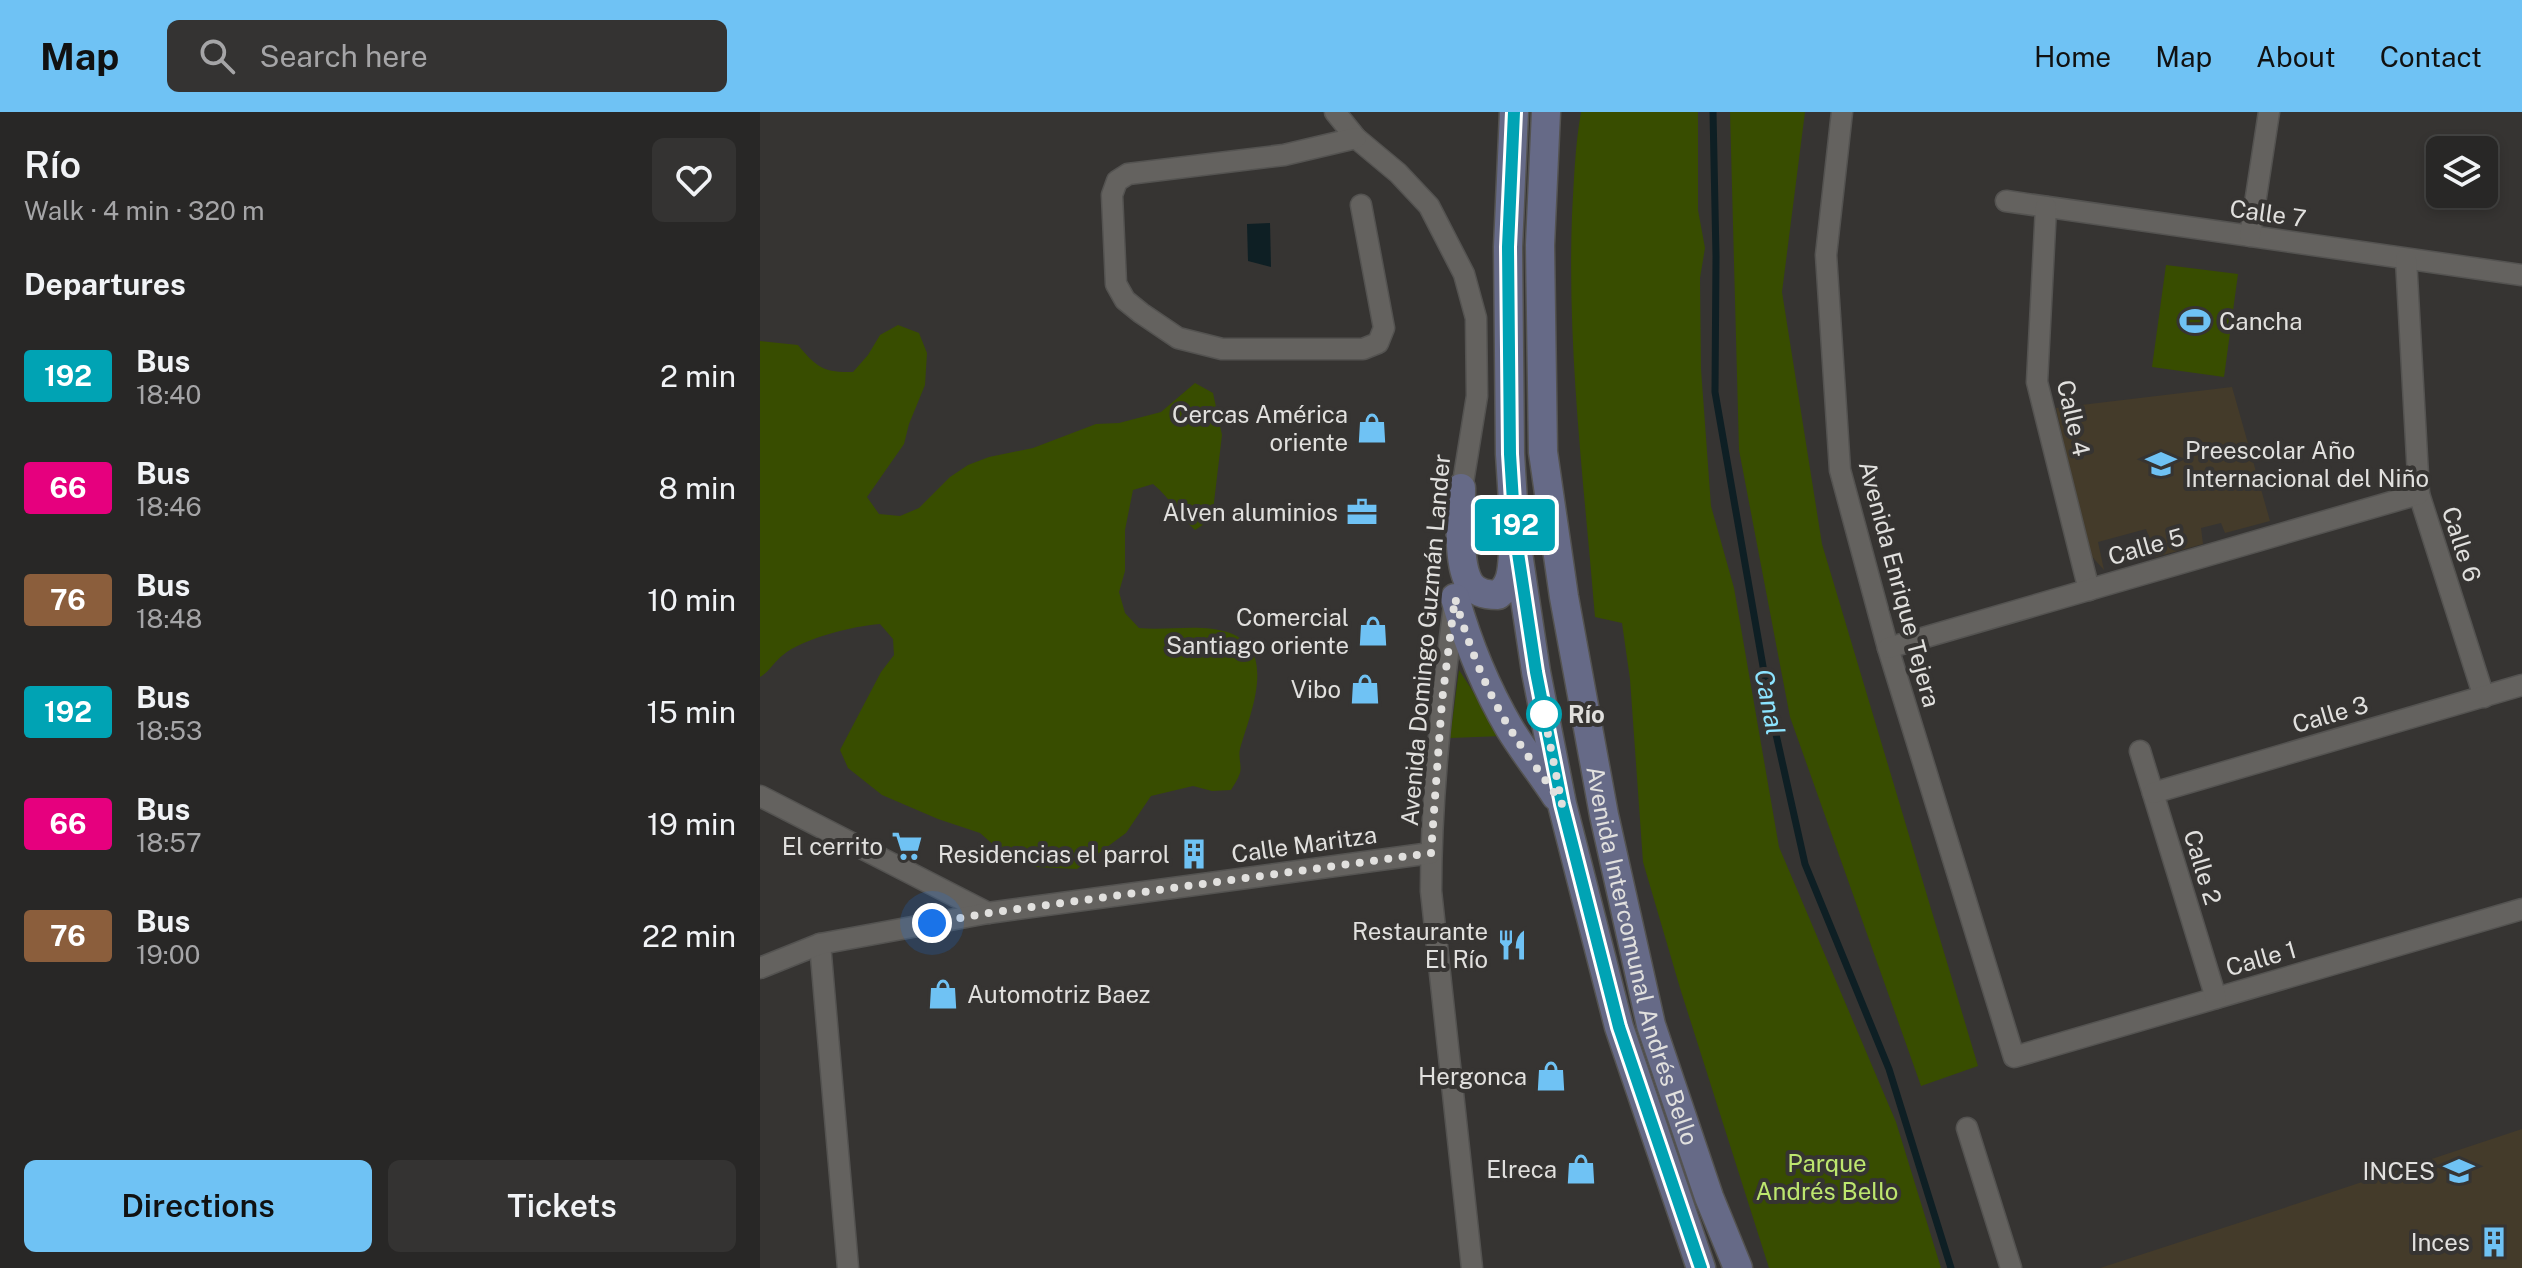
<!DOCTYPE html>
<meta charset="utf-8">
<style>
:root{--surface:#282726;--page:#343332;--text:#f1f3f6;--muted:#a5a5a7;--line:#444443;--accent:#6fc2f4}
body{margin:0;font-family:"Public Sans",sans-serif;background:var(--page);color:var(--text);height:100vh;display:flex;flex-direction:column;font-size:30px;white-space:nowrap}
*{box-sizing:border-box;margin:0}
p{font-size:26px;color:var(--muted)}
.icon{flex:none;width:44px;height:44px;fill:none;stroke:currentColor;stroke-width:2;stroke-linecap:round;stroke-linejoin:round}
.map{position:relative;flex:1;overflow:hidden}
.details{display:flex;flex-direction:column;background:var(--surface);width:760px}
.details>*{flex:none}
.badge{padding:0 16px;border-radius:6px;font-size:28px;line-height:52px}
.buttons{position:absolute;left:1666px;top:24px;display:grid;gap:16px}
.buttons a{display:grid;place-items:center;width:72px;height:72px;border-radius:12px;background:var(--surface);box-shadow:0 4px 12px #0003,0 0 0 2px var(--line);font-size:40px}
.you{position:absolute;width:40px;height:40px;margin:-20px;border:6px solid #fff;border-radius:50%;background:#1a73e8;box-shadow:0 0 0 12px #1a73e833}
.map>.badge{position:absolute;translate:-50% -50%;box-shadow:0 0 0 4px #fff}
h2{padding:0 24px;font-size:30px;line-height:72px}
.round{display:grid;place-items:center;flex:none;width:84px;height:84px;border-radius:12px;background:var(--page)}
.headline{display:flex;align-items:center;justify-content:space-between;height:136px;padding:0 24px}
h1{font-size:38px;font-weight:600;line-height:60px}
.button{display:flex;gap:16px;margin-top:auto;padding:16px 24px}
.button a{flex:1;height:92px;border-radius:12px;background:var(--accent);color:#111;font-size:32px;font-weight:600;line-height:92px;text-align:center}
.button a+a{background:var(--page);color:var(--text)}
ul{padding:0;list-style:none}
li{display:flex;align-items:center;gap:24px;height:112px;padding:0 24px}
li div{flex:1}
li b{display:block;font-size:30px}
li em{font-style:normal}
li .badge{min-width:88px;font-weight:700;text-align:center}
header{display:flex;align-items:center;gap:48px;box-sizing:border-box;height:112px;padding:0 40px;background:var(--accent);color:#111}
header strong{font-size:38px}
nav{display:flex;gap:44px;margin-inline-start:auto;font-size:28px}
.search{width:560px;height:72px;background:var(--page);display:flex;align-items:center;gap:20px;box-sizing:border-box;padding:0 28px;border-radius:12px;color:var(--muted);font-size:30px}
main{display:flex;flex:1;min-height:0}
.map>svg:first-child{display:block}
.education{fill:#443b2a}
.green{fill:#384d00}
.water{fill:#0e1f24}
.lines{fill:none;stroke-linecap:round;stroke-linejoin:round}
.stream{stroke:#0e1f24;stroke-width:7}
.minor-casing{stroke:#545351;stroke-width:23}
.secondary-casing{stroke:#545351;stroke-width:31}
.minor{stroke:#64625f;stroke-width:20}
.secondary{stroke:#666a87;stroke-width:28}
.line-casing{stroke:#fff;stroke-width:18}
.line{stroke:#00a3b4;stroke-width:12}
.walk{stroke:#e1e0de;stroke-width:8;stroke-dasharray:0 14.4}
.stop-dot{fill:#fff;stroke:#00a3b4;stroke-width:4}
.labels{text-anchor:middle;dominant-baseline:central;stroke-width:8;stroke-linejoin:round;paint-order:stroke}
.street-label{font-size:24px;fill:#e1e0de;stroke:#363432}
.poi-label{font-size:24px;fill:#e1e0de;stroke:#363432;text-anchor:end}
.stop-label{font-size:24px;font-weight:bold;fill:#e1e0de;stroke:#363432;text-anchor:start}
.park-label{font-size:24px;fill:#bde66e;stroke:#363432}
.water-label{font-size:26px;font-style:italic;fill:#8ce4ff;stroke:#363432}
</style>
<header>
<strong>Map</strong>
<div class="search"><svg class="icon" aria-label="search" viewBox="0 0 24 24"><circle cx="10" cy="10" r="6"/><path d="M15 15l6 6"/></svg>Search here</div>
<nav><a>Home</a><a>Map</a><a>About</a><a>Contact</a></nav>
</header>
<main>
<section class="details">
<div class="headline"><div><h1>Río</h1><p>Walk · 4 min · 320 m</p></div><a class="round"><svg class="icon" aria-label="heart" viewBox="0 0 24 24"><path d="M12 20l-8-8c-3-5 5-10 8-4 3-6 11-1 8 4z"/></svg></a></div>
<h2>Departures</h2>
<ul>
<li><span class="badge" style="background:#00a3b4;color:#fff">192</span><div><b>Bus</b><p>18:40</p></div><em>2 min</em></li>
<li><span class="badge" style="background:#e6007e;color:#fff">66</span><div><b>Bus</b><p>18:46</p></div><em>8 min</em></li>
<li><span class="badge" style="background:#8b5e3c;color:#fff">76</span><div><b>Bus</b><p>18:48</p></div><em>10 min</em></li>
<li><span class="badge" style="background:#00a3b4;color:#fff">192</span><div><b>Bus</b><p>18:53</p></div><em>15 min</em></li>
<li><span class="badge" style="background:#e6007e;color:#fff">66</span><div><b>Bus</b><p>18:57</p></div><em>19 min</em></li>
<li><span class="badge" style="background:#8b5e3c;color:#fff">76</span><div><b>Bus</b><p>19:00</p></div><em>22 min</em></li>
</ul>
<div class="button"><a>Directions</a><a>Tickets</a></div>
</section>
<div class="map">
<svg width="1762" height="1156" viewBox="0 0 1762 1156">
<rect width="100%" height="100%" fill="#363432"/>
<g class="education">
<polygon points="1472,275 1510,409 1465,421 1461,411 1441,416 1443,432 1396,445 1386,417 1338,430 1344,458 1327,439 1296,296"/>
<polygon points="1762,1017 1762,1156 1340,1156 1509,1101"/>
</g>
<g class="green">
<path d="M 821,0 L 938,0 L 938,98 L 945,136 L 940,166 L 941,257 L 951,394 L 974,476 L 1019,735 L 1136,1010 L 1181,1156 L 1009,1156 L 920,876 L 883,750 L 870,567 L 862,511 L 835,505 C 824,372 807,238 812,103 C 814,68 815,34 821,0 Z"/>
<polygon points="970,0 1045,0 1022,180 1062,432 1218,954 1161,974 1030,605 979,338"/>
<polygon points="1406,153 1478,162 1464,265 1392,255"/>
<path d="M 138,213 L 159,221 L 167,241 L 165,273 L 149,312 L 144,332 L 107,385 L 119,402 L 140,404 L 159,396 L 190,365 L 208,353 L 229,345 L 273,336 L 336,312 L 359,311 L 401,300 L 435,271 L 453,281 L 462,323 L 452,407 L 435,418 C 419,404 410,386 393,372 L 373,378 L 365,418 L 365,459 L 359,480 L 365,501 L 379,516 C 408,519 442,511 470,521 C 519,539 489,604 480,637 C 478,645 482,654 480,661 C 478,667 474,673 471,678 L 452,679 L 433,674 L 391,684 L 366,721 L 317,757 L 275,755 L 252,749 L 220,721 L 178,707 L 122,683 L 88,656 L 80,638 L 121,560 L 134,543 L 133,527 L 120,512 C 93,514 44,526 23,543 C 14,550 10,559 0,565 L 0,229 L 38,233 C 56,255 64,261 93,260 L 108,243 L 120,223 Z"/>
<polygon points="699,558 742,624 690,626"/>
</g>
<polygon class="water" points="510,111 511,155 488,149 487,112"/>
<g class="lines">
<polyline class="stream" points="953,0 956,144 955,280 1011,600 1045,752 1129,957 1191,1156"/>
<g class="minor-casing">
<g id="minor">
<polyline points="575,0 596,26 638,61 669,94 704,162 716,206 717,284 700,389"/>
<polyline points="1082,0 1066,143 1080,358 1128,536 1254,945 1762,797"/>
<polyline points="596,26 524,43 368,62 357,69 352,83 356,172 365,188 381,201 418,226 462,237 603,237 618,231 624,216 601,93"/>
<polyline points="1246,89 1762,163"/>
<polyline points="1286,95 1277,270 1329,478"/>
<polyline points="1490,124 1509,0"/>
<polyline points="1646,147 1659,382 1724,585"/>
<path d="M 694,493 C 682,588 671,684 671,779 L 712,1156"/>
<polyline points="1128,536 1659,382"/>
<polyline points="1380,639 1456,886"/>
<polyline points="1393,681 1762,573"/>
<polyline points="0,684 228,801"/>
<polyline points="60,832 88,1156"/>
<polyline points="0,856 60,832 228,801 671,741"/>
<polyline points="1207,1016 1251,1156"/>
</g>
</g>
<g class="secondary-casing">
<g id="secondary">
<polyline points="754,0 748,135 750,342 755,421 776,560 802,692 859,915 941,1156"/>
<path id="s1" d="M 786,0 L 780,133 L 783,340 L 804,485 L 844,703 L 891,913 L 949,1085 L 978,1156"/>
<path d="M 701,376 C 701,400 697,453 710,472 C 716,481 728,483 738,483 C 752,472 752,458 753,441"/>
<path d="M 695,486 C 708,532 726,576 750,617 C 764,640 781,661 796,684"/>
</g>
</g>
<use href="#minor" class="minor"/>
<use href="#secondary" class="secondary"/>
</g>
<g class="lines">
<g class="line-casing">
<polyline id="line" points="754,0 748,135 750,342 755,421 776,560 802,692 859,915 941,1156"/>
</g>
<use href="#line" class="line"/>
<path class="walk" d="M 172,811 L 228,801 L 671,741 L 682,589 L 695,486 C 708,532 726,579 752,620 C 767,644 786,668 802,692 L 784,602"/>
</g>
<defs>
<g id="stadium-bare" transform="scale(2.4)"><path d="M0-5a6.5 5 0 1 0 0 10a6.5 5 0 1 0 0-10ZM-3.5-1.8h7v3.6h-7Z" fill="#6fc2f4" stroke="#363432" stroke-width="2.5" paint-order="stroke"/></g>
<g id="shop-bare" transform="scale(2.4)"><path d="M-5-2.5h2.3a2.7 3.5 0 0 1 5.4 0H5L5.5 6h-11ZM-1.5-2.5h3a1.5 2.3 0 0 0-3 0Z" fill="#6fc2f4" stroke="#363432" stroke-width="2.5" paint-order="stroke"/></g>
<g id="school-bare" transform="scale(2.4)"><path d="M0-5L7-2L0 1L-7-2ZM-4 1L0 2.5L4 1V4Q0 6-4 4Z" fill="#6fc2f4" stroke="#363432" stroke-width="2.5" paint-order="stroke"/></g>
<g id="office-bare" transform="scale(2.4)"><path d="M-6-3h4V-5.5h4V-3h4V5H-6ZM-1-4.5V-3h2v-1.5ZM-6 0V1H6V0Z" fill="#6fc2f4" stroke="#363432" stroke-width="2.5" paint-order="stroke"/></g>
<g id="supermarket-bare" transform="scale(2.4)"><path d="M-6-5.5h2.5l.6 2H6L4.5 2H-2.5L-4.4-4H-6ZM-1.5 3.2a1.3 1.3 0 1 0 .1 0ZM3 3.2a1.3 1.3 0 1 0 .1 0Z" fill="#6fc2f4" stroke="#363432" stroke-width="2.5" paint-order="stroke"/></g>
<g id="building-bare" transform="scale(2.4)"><path d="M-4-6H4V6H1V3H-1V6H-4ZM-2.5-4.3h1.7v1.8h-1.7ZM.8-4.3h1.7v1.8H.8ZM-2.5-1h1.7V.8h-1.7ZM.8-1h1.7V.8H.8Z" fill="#6fc2f4" stroke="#363432" stroke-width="2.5" paint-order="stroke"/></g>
<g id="restaurant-bare" transform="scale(2.4)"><path d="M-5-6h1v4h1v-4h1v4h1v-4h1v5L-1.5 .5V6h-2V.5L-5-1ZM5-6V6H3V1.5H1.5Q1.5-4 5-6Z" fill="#6fc2f4" stroke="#363432" stroke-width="2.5" paint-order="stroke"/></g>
<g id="university-bare" transform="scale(2.4)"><path d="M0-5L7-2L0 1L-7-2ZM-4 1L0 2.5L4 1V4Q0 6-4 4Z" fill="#6fc2f4" stroke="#363432" stroke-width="2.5" paint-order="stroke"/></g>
</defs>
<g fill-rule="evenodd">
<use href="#stadium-bare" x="1435" y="209"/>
<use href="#shop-bare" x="612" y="316"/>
<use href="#school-bare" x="1401" y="352"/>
<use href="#office-bare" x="602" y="400"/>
<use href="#shop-bare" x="613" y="519"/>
<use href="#shop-bare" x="605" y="577"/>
<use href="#supermarket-bare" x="147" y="734"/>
<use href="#building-bare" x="434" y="742"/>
<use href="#restaurant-bare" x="752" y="833"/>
<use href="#shop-bare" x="183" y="882"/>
<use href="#shop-bare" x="791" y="964"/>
<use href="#shop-bare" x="821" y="1057"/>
<use href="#university-bare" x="1699" y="1059"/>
<use href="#building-bare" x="1734" y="1130"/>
</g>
<circle class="stop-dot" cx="784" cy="602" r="16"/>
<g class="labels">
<g class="street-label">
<text transform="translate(1508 101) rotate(8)">Calle 7</text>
<text transform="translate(1314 306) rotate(77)">Calle 4</text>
<text transform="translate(1702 432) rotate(72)">Calle 6</text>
<text transform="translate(1386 434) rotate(-16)">Calle 5</text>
<text transform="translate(1140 472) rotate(75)">Avenida Enrique Tejera</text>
<text transform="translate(665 528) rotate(-85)">Avenida Domingo Guzmán Lander</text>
<text transform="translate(1570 602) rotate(-16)">Calle 3</text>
<text transform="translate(544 732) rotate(-8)">Calle Maritza</text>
<text transform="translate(1443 755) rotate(73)">Calle 2</text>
<text stroke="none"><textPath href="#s1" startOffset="854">Avenida Intercomunal Andrés Bello</textPath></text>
<text transform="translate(1501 846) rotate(-16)">Calle 1</text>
</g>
<g class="poi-label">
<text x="1459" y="209" text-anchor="start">Cancha</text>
<text x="588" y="302">Cercas América<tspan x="588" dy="28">oriente</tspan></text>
<text x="1425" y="338" text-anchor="start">Preescolar Año<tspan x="1425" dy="28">Internacional del Niño</tspan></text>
<text x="578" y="400">Alven aluminios</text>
<text x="589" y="505">Comercial<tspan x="589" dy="28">Santiago oriente</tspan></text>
<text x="581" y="577">Vibo</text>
<text x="123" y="734">El cerrito</text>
<text x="410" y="742">Residencias el parrol</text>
<text x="728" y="819">Restaurante<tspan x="728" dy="28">El Río</tspan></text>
<text x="207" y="882" text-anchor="start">Automotriz Baez</text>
<text x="767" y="964">Hergonca</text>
<text x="797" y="1057">Elreca</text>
<text x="1675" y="1059">INCES</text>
<text x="1710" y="1130">Inces</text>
</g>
<g class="stop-label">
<text x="808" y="602">Río</text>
</g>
<g class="park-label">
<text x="1067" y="1051">Parque<tspan x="1067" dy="28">Andrés Bello</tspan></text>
</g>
<g class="water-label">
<text transform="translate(1010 590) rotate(79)">Canal</text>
</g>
</g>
</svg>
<div class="buttons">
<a><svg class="icon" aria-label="layers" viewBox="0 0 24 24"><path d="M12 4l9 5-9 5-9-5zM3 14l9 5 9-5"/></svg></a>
</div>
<div class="you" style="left:172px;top:811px"></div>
<b class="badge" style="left:755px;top:413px;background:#00a3b4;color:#fff">192</b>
</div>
</main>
